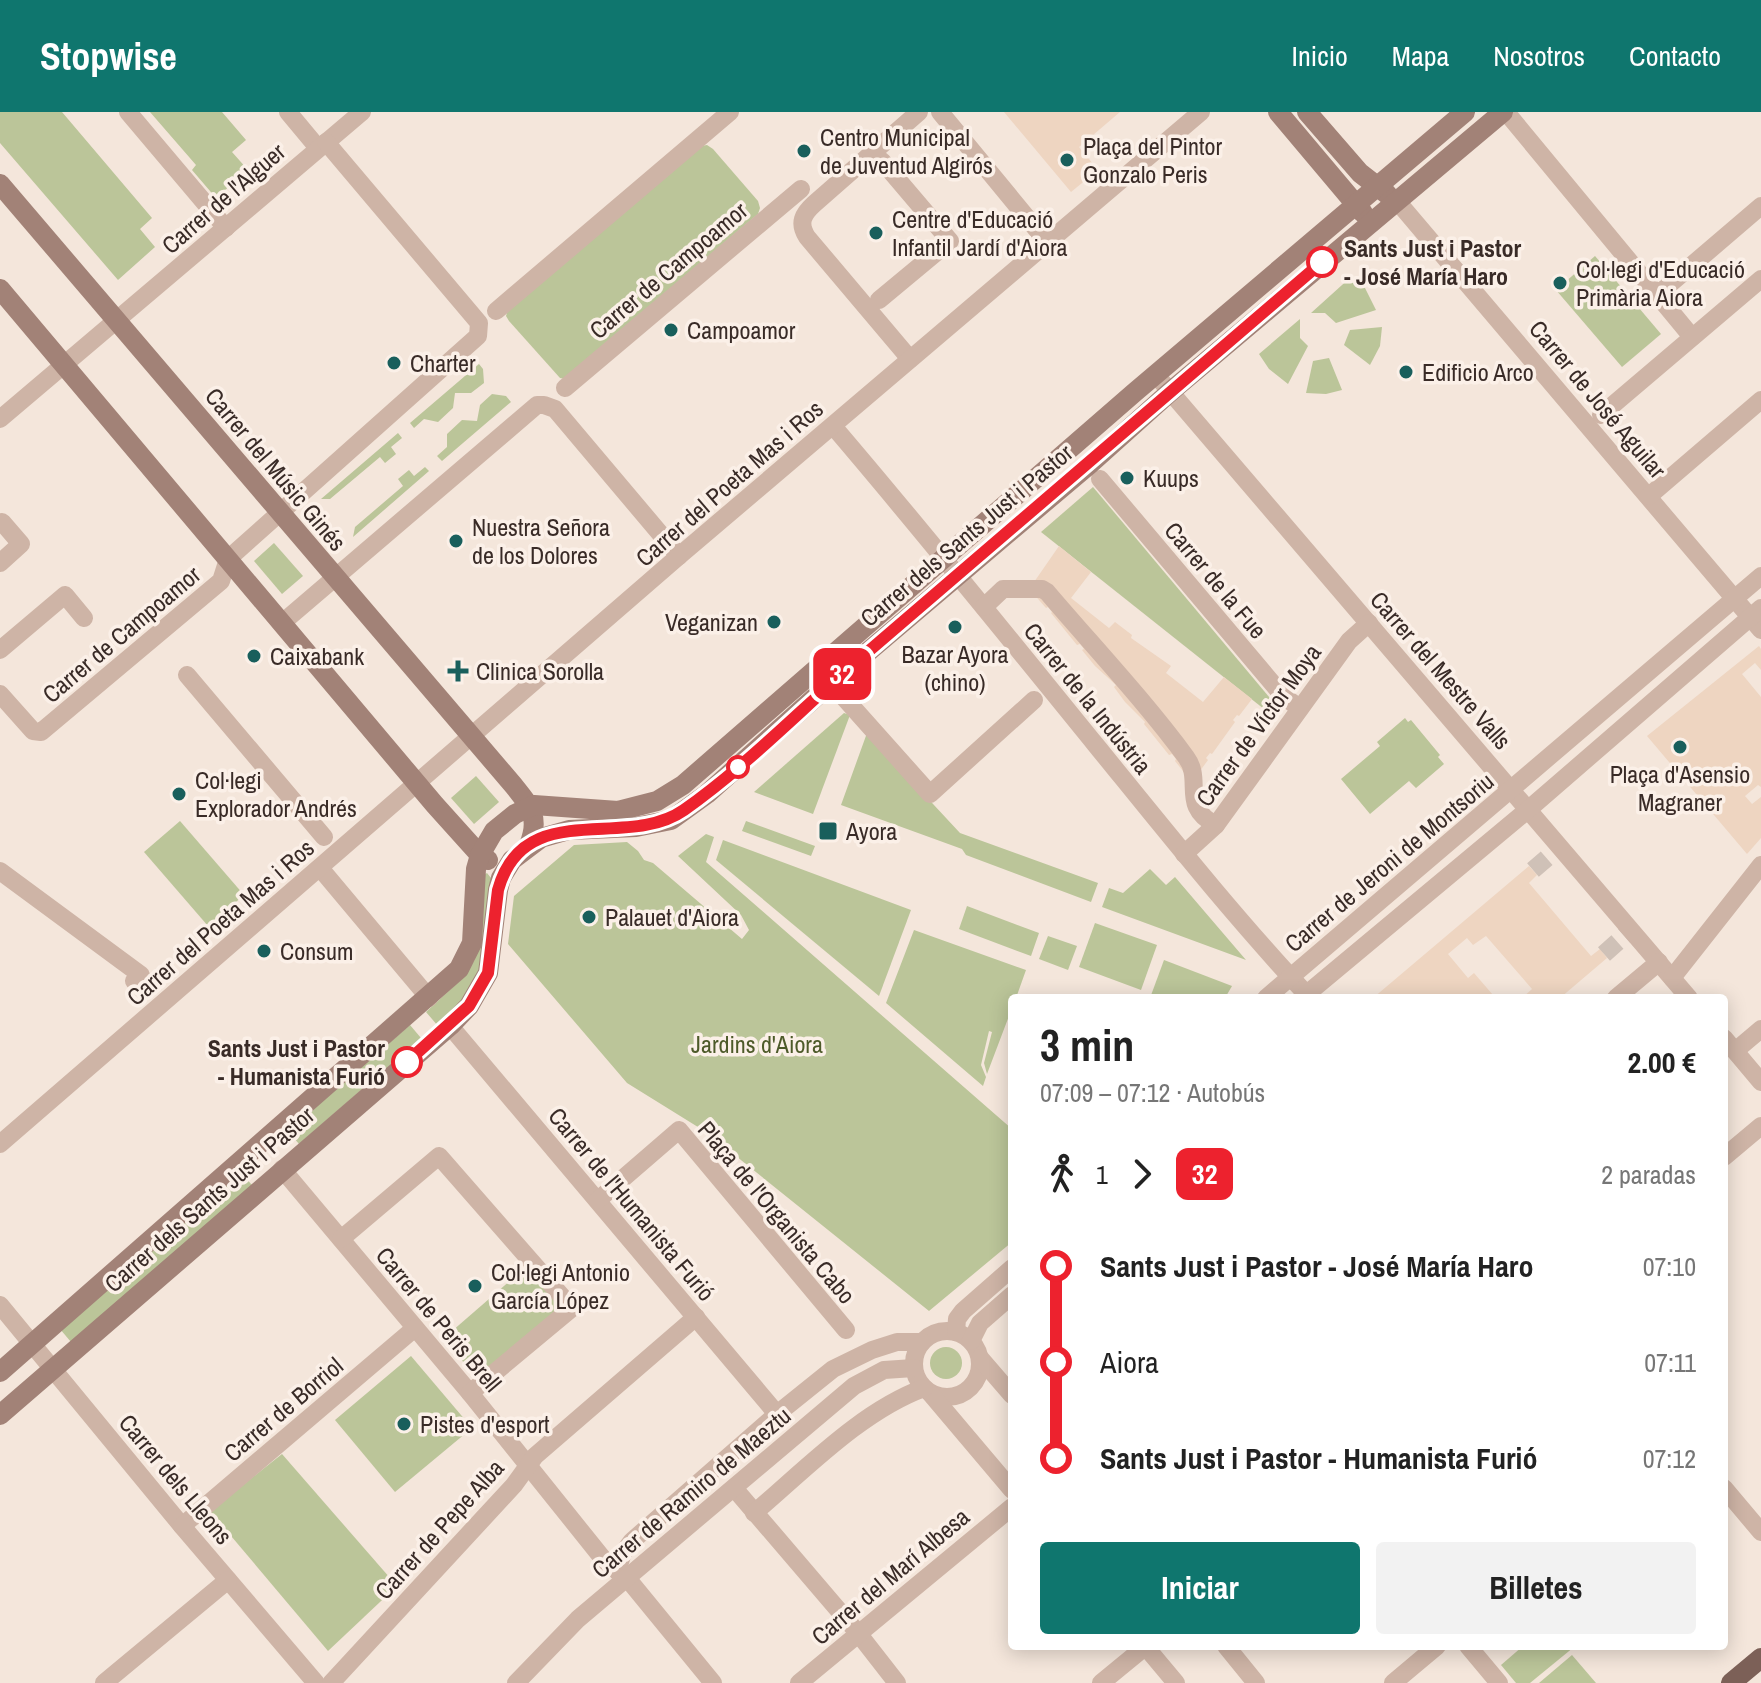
<!DOCTYPE html>
<html lang="es">
<meta charset="utf-8">
<style>
:root{--surface:#fff;--page:#f2f2f2;--text:#222;--muted:#767676;--accent:#0f766e}
body{margin:0;font-family:"Archivo Narrow",sans-serif;background:var(--page);color:var(--text);height:100vh;display:flex;flex-direction:column;font-size:30px;white-space:nowrap}
*{box-sizing:border-box;margin:0}
p{font-size:26px;color:var(--muted)}
.icon{flex:none;width:44px;height:44px;fill:none;stroke:currentColor;stroke-width:2;stroke-linecap:round;stroke-linejoin:round}
.map{position:relative;flex:1;overflow:hidden}
.side{position:absolute;left:1008px;top:882px;width:720px;height:656px;display:flex;flex-direction:column;background:var(--surface);border-radius:8px;box-shadow:0 4px 20px #0003}
.side>*{flex:none}
.badge{padding:0 16px;border-radius:12px;font-size:28px;line-height:52px}
.map>.badge{position:absolute;translate:-50% -50%;box-shadow:0 0 0 4px #fff}
.legs{display:flex;align-items:center;gap:12px;height:88px;padding:0 32px;font-size:26px}
.legs p{margin-inline-start:auto}
.head{display:flex;align-items:center;justify-content:space-between;height:136px;padding:0 32px}
h1{font-size:44px;font-weight:700;line-height:60px}
.button{display:flex;gap:16px;margin-top:auto;padding:16px 32px}
.button a{flex:1;height:92px;border-radius:8px;background:var(--accent);color:#fff;font-size:32px;font-weight:700;line-height:92px;text-align:center}
.button a+a{background:var(--page);color:var(--text)}
ul{padding:0 32px;list-style:none}
li{display:flex;align-items:center;gap:28px;height:96px;font-size:30px}
li i{display:grid;place-items:center;width:12px;height:100%;margin:0 10px;background:currentColor}
li i::after{content:'';width:20px;height:20px;margin:-10px;border:6px solid;border-radius:50%;background:var(--surface)}
li p{margin-inline-start:auto}
li:first-child i{background:linear-gradient(#0000 50%,currentColor 0)}
li:last-child i{background:linear-gradient(currentColor 50%,#0000 0)}
header{display:flex;align-items:center;gap:48px;box-sizing:border-box;height:112px;padding:0 40px;background:var(--accent);color:#fff}
header strong{font-size:38px}
nav{display:flex;gap:44px;margin-inline-start:auto;font-size:28px}
.map>svg:first-child{display:block}
.green{fill:#bbc599}
.plaza{fill:#eed5c1}
.lines{fill:none;stroke-linecap:round;stroke-linejoin:round}
.street-tunnel{stroke:#cfc1b7;stroke-width:18;stroke-dasharray:18 9;stroke-linecap:butt}
.street{stroke:#ceb4a6;stroke-width:18}
.secondary{stroke:#a28277;stroke-width:20}
.primary{stroke:#7c6057;stroke-width:20}
.line-1-casing{stroke:#fff;stroke-width:18}
.line-1{stroke:#ed222e;stroke-width:12}
.poi-dot{fill:#195f5c;stroke:#fbf0e8;stroke-width:3}
.stop-1-dot{fill:#fff;stroke:#ed222e;stroke-width:4}
.labels{text-anchor:middle;dominant-baseline:central;stroke-width:7;stroke-linejoin:round;paint-order:stroke}
.poi-label{font-size:24px;fill:#392b27;stroke:#fbf0e8;text-anchor:start}
.street-label{font-size:24px;fill:#392b27;stroke:#fbf0e8}
.stop-label{font-size:24px;font-weight:bold;fill:#392b27;stroke:#fbf0e8;text-anchor:start}
.park-label{font-size:24px;fill:#4d5a29;stroke:#fbf0e8}
</style>
<header>
<strong>Stopwise</strong>
<nav><a>Inicio</a><a>Mapa</a><a>Nosotros</a><a>Contacto</a></nav>
</header>
<div class="map">
<svg width="1761" height="1571" viewBox="0 0 1761 1571">
<rect width="100%" height="100%" fill="#f4e6db"/>
<g class="green">
<polygon points="0,0 62,0 152,106 140,117 155,135 118,168 0,31"/>
<polygon points="150,0 222,0 246,28 232,40 248,58 216,86 192,58 196,53"/>
<polygon points="707,33 713,37 758,89 760,96 758,102 565,267 560,266 509,209 506,204 508,198 701,34"/>
<polygon points="1595,144 1661,222 1622,255 1556,178"/>
<polygon points="1352,164 1365,176 1376,198 1336,211 1325,201 1311,201"/>
<polygon points="1300,207 1300,226 1308,234 1288,272 1269,257 1259,242"/>
<polygon points="1382,215 1380,234 1370,253 1344,233 1350,218"/>
<polygon points="1329,246 1342,278 1326,282 1306,281 1313,249"/>
<polygon points="479,252 483,257 484,271 471,281 455,281 453,296 438,310 424,307 414,316 410,311"/>
<polygon points="492,282 506,284 511,290 442,349 437,344 447,335 447,322 462,308 477,309 480,293"/>
<polygon points="398,321 402,326 391,335 396,342 385,351 380,345 330,387 321,387"/>
<polygon points="425,355 429,359 353,425 355,415 403,374 398,367 409,358 414,364"/>
<polygon points="1093,375 1275,592 1269,601 1041,420"/>
<polygon points="274,431 303,464 282,482 254,449"/>
<polygon points="844,601 850,603 813,702 754,680"/>
<polygon points="1405,606 1408,610 1411,608 1440,643 1438,645 1444,652 1416,676 1409,669 1370,702 1341,667 1380,634 1377,630"/>
<polygon points="867,621 960,721 1098,771 1091,790 966,743 962,737 841,693"/>
<polygon points="476,664 499,690 474,712 451,686"/>
<polygon points="180,709 244,783 208,814 144,740"/>
<polygon points="746,709 815,734 811,744 742,719"/>
<polygon points="706,722 714,725 706,750 1012,1017 1012,1130 929,1199 706,1020 627,971 508,832 514,784 574,733 627,730 638,739 644,748 653,751 742,827 749,818 741,803 678,744"/>
<polygon points="723,728 911,798 879,884 716,748"/>
<polygon points="1150,757 1166,773 1175,765 1246,848 1102,795 1109,776 1123,781"/>
<polygon points="487,761 491,766 479,862 466,887 438,914 426,900 465,864 475,847 484,763"/>
<polygon points="967,794 1039,821 1031,844 959,817"/>
<polygon points="1095,811 1157,833 1141,878 1079,855"/>
<polygon points="914,818 1026,858 1016,886 1012,886 1012,896 987,962 984,951 992,920 989,919 981,953 986,965 983,974 886,891"/>
<polygon points="1048,824 1077,834 1068,858 1039,847"/>
<polygon points="1164,848 1232,874 1225,886 1150,886"/>
<polygon points="410,913 421,926 299,1032 288,1019"/>
<polygon points="240,1060 252,1073 71,1230 60,1217"/>
<polygon points="527,1154 563,1195 477,1267 444,1226"/>
<circle cx="946" cy="1251" r="16"/>
<polygon points="411,1244 472,1316 395,1380 335,1308"/>
<polygon points="282,1342 397,1474 328,1539 210,1399"/>
<polygon points="1523,1534 1573,1534 1574,1535 1530,1571 1516,1571 1501,1553"/>
<polygon points="1572,1543 1596,1571 1539,1571"/>
</g>
<g class="plaza">
<polygon points="1004,0 1120,0 1079,35 1098,58 1071,80"/>
<polygon points="1059,434 1091,460 1071,486 1109,516 1115,510 1132,523 1131,526 1171,554 1166,561 1203,590 1224,565 1252,587 1239,604 1237,603 1233,608 1235,610 1212,642 1210,641 1206,646 1208,648 1197,663 1187,664 1175,649 1176,647 1172,642 1169,643 1144,612 1145,610 1125,590 1114,575 1116,573 1095,554 1082,538 1084,537 1080,532 1077,533 1051,501 1052,500 1048,495 1046,496 1032,480 1032,473"/>
<polygon points="1759,534 1761,537 1761,558 1755,551 1742,562 1761,585 1761,675 1758,673 1745,684 1752,692 1761,685 1761,726 1747,742 1647,624"/>
<polygon points="1529,754 1537,763 1529,771 1546,791 1591,844 1600,837 1607,846 1560,886 1522,886 1532,877 1486,824 1473,833 1467,826 1448,842 1468,866 1474,861 1493,883 1488,886 1373,886"/>
</g>
<g class="lines">
<g class="street-tunnel">
<polyline points="1533,758 1561,734"/>
<polyline points="1604,842 1632,817"/>
</g>
<g class="street">
<polyline points="128,0 226,116"/>
<polyline points="288,0 318,36"/>
<polyline points="940,0 1047,130"/>
<polyline points="1506,0 1692,225"/>
<polyline points="1397,89 1761,518"/>
<polyline points="1657,183 1761,94"/>
<polyline points="879,188 950,129 882,49"/>
<polyline points="496,199 730,0"/>
<path d="M 910,247 L 807,125 C 798,111 803,102 814,92 L 919,0"/>
<polyline points="1156,263 1689,886"/>
<polyline points="565,276 801,77"/>
<polyline points="1601,303 1761,167"/>
<polyline points="0,307 362,0"/>
<path d="M 833,314 C 922,418 1008,525 1095,632 C 1165,718 1234,805 1310,886"/>
<polyline points="1100,367 1284,585 1300,596"/>
<polyline points="1649,384 1761,288"/>
<polyline points="0,412 2,410 21,432 0,451"/>
<path d="M 984,495 L 1003,477 L 1042,477 L 1047,480 C 1093,534 1144,588 1186,645 C 1204,669 1179,694 1216,713"/>
<polyline points="282,511 537,293 544,293 555,297 679,444"/>
<polyline points="0,538 65,483 84,506"/>
<polyline points="187,563 324,725"/>
<polyline points="831,571 930,682 1034,588"/>
<polyline points="0,582 33,619 41,620 221,469 228,447 478,224 479,211 326,30"/>
<polyline points="1184,742 1216,713 1349,529 1369,511"/>
<polyline points="320,756 429,886"/>
<polyline points="0,759 141,863 134,869 138,873"/>
<polyline points="1672,866 1761,753"/>
<polyline points="1266,886 1761,464"/>
<polyline points="1302,886 1530,696 1761,496"/>
<polyline points="1616,886 1659,850"/>
<polyline points="450,914 777,1302"/>
<polyline points="1724,926 1761,970"/>
<polyline points="1735,939 1761,917"/>
<polyline points="0,1032 679,444 1201,0"/>
<polyline points="1724,1045 1761,1014"/>
<polyline points="282,1057 470,1281 604,1448 627,1466 713,1571"/>
<polyline points="598,1088 679,1018 846,1218"/>
<polyline points="341,1127 439,1044 572,1196 470,1281"/>
<polyline points="0,1193 182,1414 316,1571"/>
<circle cx="947" cy="1252" r="33"/>
<polyline points="956,1220 957,1207 963,1199 1012,1156"/>
<polyline points="971,1229 980,1211 1012,1183"/>
<polyline points="980,1246 1012,1283"/>
<polyline points="930,1281 1012,1378"/>
<polyline points="734,1376 858,1521 897,1571"/>
<polyline points="1724,1376 1761,1420"/>
<path d="M 754,1401 C 805,1358 861,1299 924,1276"/>
<polyline points="182,1414 415,1216"/>
<polyline points="617,1459 623,1441 632,1429 777,1302 833,1257 872,1238 897,1230 922,1230"/>
<polyline points="1145,1534 1176,1571"/>
<polyline points="1226,1534 1256,1571"/>
<polyline points="1468,1534 1499,1571"/>
<polyline points="104,1571 228,1468"/>
<polyline points="331,1571 514,1373 535,1344 696,1205"/>
<polyline points="516,1571 578,1507 854,1274 884,1258 914,1256"/>
<polyline points="799,1571 1012,1395"/>
<polyline points="1101,1571 1146,1534"/>
<polyline points="1393,1571 1437,1534"/>
</g>
<g class="secondary">
<polyline points="1278,0 1363,101"/>
<polyline points="1307,0 1360,61 1387,82"/>
<path d="M 0,72 L 514,674 C 531,695 540,706 529,733"/>
<polyline points="0,177 435,693 480,743 488,748"/>
<polyline points="0,1260 459,857 472,831 476,757 480,743 494,719 515,702 534,693 618,699 657,689 683,673 1135,280 1465,0"/>
<polyline points="0,1303 450,914 469,894 488,861 498,778 501,766 512,748 541,726 569,718 636,715 671,708 707,682 831,571 1091,351 1170,280 1503,0"/>
</g>
<polyline class="primary" points="1731,1571 1761,1546"/>
</g>
<g class="lines">
<g class="line-1-casing">
<path id="line-1" d="M 407,950 L 469,894 L 488,861 L 498,778 C 524,684 626,739 684,698 C 748,653 803,595 863,544 C 1016,414 1168,281 1322,150"/>
</g>
<use href="#line-1" class="line-1"/>
</g>
<g class="poi-dot">
<circle cx="804" cy="39" r="8"/>
<circle cx="1067" cy="48" r="8"/>
<circle cx="876" cy="121" r="8"/>
<circle cx="1560" cy="171" r="8"/>
<circle cx="671" cy="218" r="8"/>
<circle cx="394" cy="251" r="8"/>
<circle cx="1406" cy="260" r="8"/>
<circle cx="1127" cy="366" r="8"/>
<circle cx="456" cy="429" r="8"/>
<circle cx="774" cy="510" r="8"/>
<circle cx="955" cy="515" r="8"/>
<circle cx="254" cy="544" r="8"/>
<path d="M454 547h8v8h8v8h-8v8h-8v-8h-8v-8h8z"/>
<circle cx="1680" cy="635" r="8"/>
<circle cx="179" cy="682" r="8"/>
<rect x="818" y="709" width="20" height="20" rx="4"/>
<circle cx="589" cy="805" r="8"/>
<circle cx="264" cy="839" r="8"/>
<circle cx="475" cy="1174" r="8"/>
<circle cx="404" cy="1312" r="8"/>
</g>
<g class="stop-1-dot">
<circle cx="1322" cy="150" r="14"/>
<circle cx="738" cy="655" r="10"/>
<circle cx="407" cy="950" r="14"/>
</g>
<g class="labels">
<g class="poi-label">
<text x="820" y="25">Centro Municipal<tspan x="820" dy="28">de Juventud Algirós</tspan></text>
<text x="1083" y="34">Plaça del Pintor<tspan x="1083" dy="28">Gonzalo Peris</tspan></text>
<text x="892" y="107">Centre d'Educació<tspan x="892" dy="28">Infantil Jardí d'Aiora</tspan></text>
<text x="1576" y="157">Col·legi d'Educació<tspan x="1576" dy="28">Primària Aiora</tspan></text>
<text x="687" y="218">Campoamor</text>
<text x="410" y="251">Charter</text>
<text x="1422" y="260">Edificio Arco</text>
<text x="1143" y="366">Kuups</text>
<text x="472" y="415">Nuestra Señora<tspan x="472" dy="28">de los Dolores</tspan></text>
<text x="758" y="510" text-anchor="end">Veganizan</text>
<text x="955" y="542" text-anchor="middle">Bazar Ayora<tspan x="955" dy="28">(chino)</tspan></text>
<text x="270" y="544">Caixabank</text>
<text x="476" y="559">Clinica Sorolla</text>
<text x="1680" y="662" text-anchor="middle">Plaça d'Asensio<tspan x="1680" dy="28">Magraner</tspan></text>
<text x="195" y="668">Col·legi<tspan x="195" dy="28">Explorador Andrés</tspan></text>
<text x="846" y="719">Ayora</text>
<text x="605" y="805">Palauet d'Aiora</text>
<text x="280" y="839">Consum</text>
<text x="491" y="1160">Col·legi Antonio<tspan x="491" dy="28">García López</tspan></text>
<text x="420" y="1312">Pistes d'esport</text>
</g>
<g class="street-label">
<text transform="translate(223 86) rotate(-41)">Carrer de l'Alguer</text>
<text transform="translate(668 158) rotate(-40)">Carrer de Campoamor</text>
<text transform="translate(1598 287) rotate(50)">Carrer de José Aguilar</text>
<text transform="translate(276 357) rotate(50)">Carrer del Músic Ginés</text>
<text transform="translate(729 371) rotate(-41)">Carrer del Poeta Mas i Ros</text>
<text transform="translate(966 423) rotate(-40)">Carrer dels Sants Just i Pastor</text>
<text transform="translate(1216 468) rotate(50)">Carrer de la Fue</text>
<text transform="translate(121 522) rotate(-40)">Carrer de Campoamor</text>
<text transform="translate(1441 558) rotate(49)">Carrer del Mestre Valls</text>
<text transform="translate(1088 586) rotate(51)">Carrer de la Indústria</text>
<text transform="translate(1258 613) rotate(-54)">Carrer de Víctor Moya</text>
<text transform="translate(1389 750) rotate(-40)">Carrer de Jeroni de Montsoriu</text>
<text transform="translate(220 810) rotate(-41)">Carrer del Poeta Mas i Ros</text>
<text transform="translate(209 1087) rotate(-41)">Carrer dels Sants Just i Pastor</text>
<text transform="translate(632 1092) rotate(50)">Carrer de l'Humanista Furió</text>
<text transform="translate(777 1100) rotate(50)">Plaça de l'Organista Cabo</text>
<text transform="translate(439 1207) rotate(50)">Carrer de Peris Brell</text>
<text transform="translate(283 1297) rotate(-40)">Carrer de Borriol</text>
<text transform="translate(176 1367) rotate(50)">Carrer dels Lleons</text>
<text transform="translate(691 1380) rotate(-40)">Carrer de Ramiro de Maeztu</text>
<text transform="translate(439 1417) rotate(-48)">Carrer de Pepe Alba</text>
<text transform="translate(890 1464) rotate(-40)">Carrer del Marí Albesa</text>
</g>
<g class="stop-label">
<text x="1344" y="136">Sants Just i Pastor<tspan x="1344" dy="28">- José María Haro</tspan></text>
<text x="385" y="936" text-anchor="end">Sants Just i Pastor<tspan x="385" dy="28">- Humanista Furió</tspan></text>
</g>
<g class="park-label">
<text x="757" y="932">Jardins d'Aiora</text>
</g>
</g>
</svg>
<b class="badge" style="left:842px;top:562px;background:#ed222e;color:#fff">32</b>
<section class="side">
<div class="head"><div><h1>3 min</h1><p>07:09 – 07:12 · Autobús</p></div><b>2.00 €</b></div>
<div class="legs"><svg class="icon" aria-label="walk" viewBox="0 0 24 24"><circle cx="13" cy="4" r="2"/><path d="M13 8l-2 6 4 7M11 14l-3 7M7 12l3-4h3l4 4"/></svg>1<svg class="icon" aria-label="forward" viewBox="0 0 24 24"><path d="M9 5l7 7-7 7"/></svg><b class="badge" style="background:#ed222e;color:#fff">32</b><p>2 paradas</p></div>
<ul>
<li><i style="color:#ed222e"></i><b>Sants Just i Pastor - José María Haro</b><p>07:10</p></li>
<li><i style="color:#ed222e"></i><span>Aiora</span><p>07:11</p></li>
<li><i style="color:#ed222e"></i><b>Sants Just i Pastor - Humanista Furió</b><p>07:12</p></li>
</ul>
<div class="button"><a>Iniciar</a><a>Billetes</a></div>
</section>
</div>
